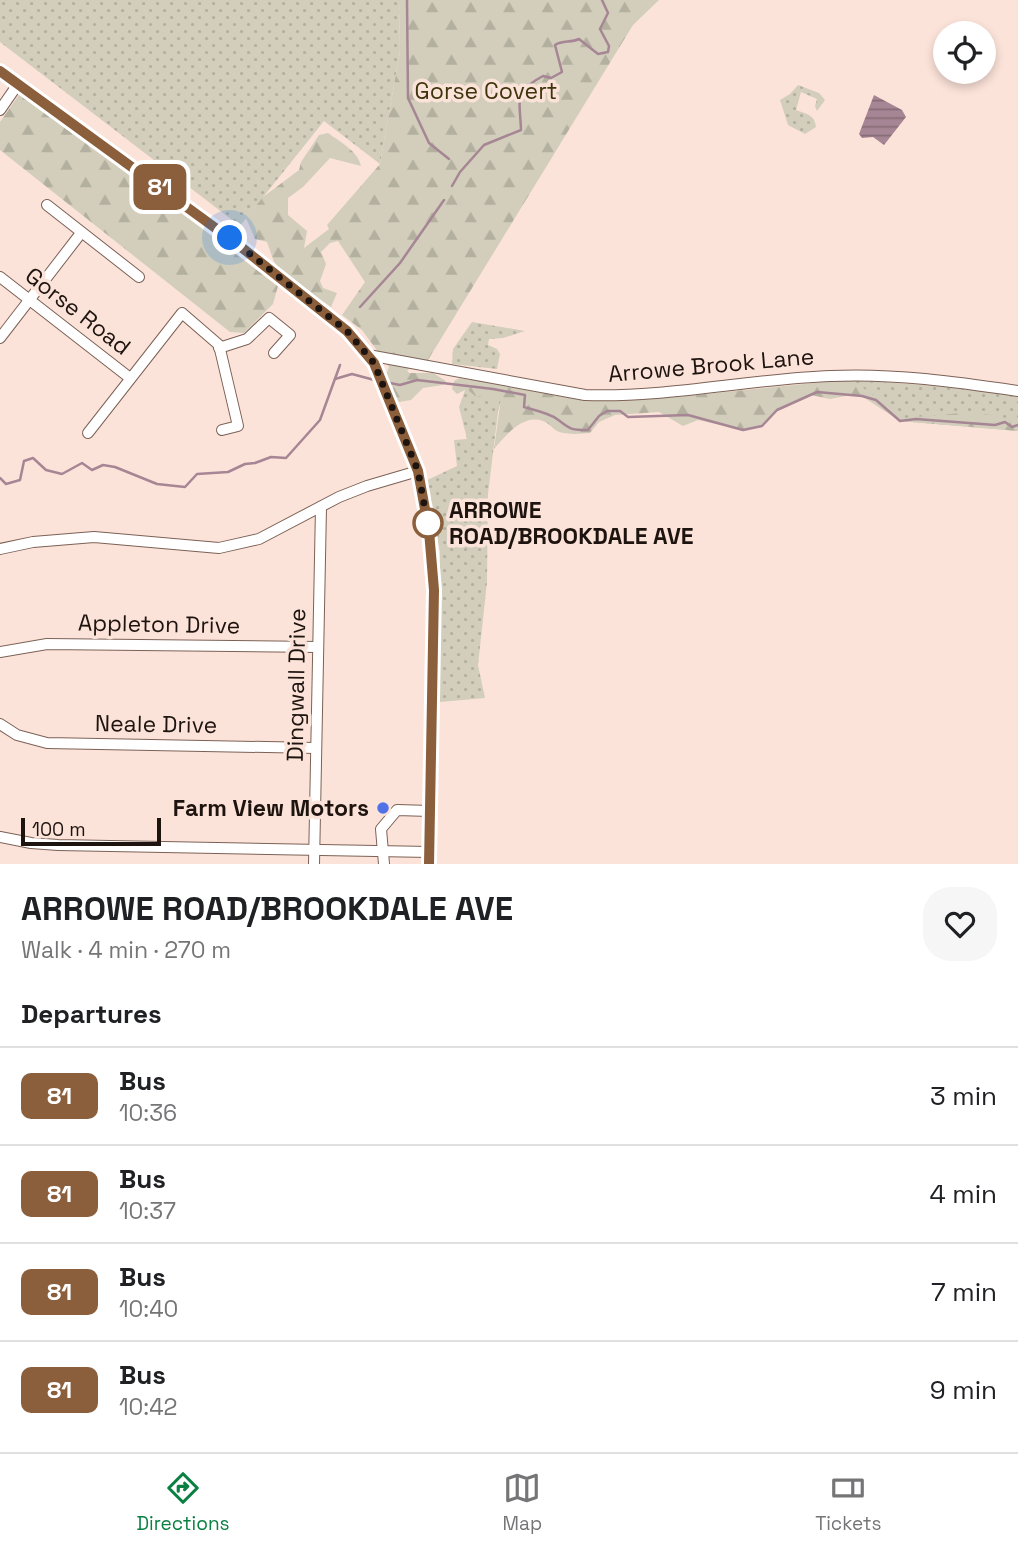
<!DOCTYPE html>
<meta charset="utf-8">
<style>
:root{--surface:#fff;--page:#f6f6f6;--text:#202124;--muted:#757577;--line:#e0e0e0;--accent:#0b8043}
body{margin:0;font-family:"Space Grotesk",sans-serif;background:var(--page);color:var(--text);height:100vh;display:flex;flex-direction:column;font-size:26px;white-space:nowrap}
*{box-sizing:border-box;margin:0}
p{font-size:23px;color:var(--muted)}
.icon{flex:none;width:38px;height:38px;fill:none;stroke:currentColor;stroke-width:2;stroke-linecap:round;stroke-linejoin:round}
.map{position:relative;height:864px;overflow:hidden}
.side{display:flex;flex-direction:column;background:var(--surface);flex:1}
.side>*{flex:none}
.badge{padding:0 14px;border-radius:10px;font-size:24px;line-height:46px}
.fabs{position:absolute;left:933px;top:21px;display:grid;gap:14px}
.fabs a{display:grid;place-items:center;width:63px;height:63px;border-radius:50%;background:var(--surface);box-shadow:0 4px 10px #0003;font-size:35px}
.scale{position:absolute;left:21px;bottom:18px;width:140px;box-sizing:border-box;padding-left:7px;border:4px solid #1e140f;border-top:0;font-size:19px;line-height:24px;white-space:nowrap;color:#1e140f;-webkit-text-stroke:5px #fce3d9;paint-order:stroke}
.you{position:absolute;width:35px;height:35px;margin:-18px;border:5px solid #fff;border-radius:50%;background:#1a73e8;box-shadow:0 0 0 10px #1a73e833}
.map>.badge{position:absolute;translate:-50% -50%;box-shadow:0 0 0 4px #fff}
h2{padding:0 21px;font-size:26px;line-height:63px}
.round{display:grid;place-items:center;flex:none;width:74px;height:74px;border-radius:28px;background:var(--page)}
.head{display:flex;align-items:center;justify-content:space-between;height:119px;padding:0 21px}
h1{font-size:33px;font-weight:800;line-height:52px}
ul{padding:0;list-style:none}
li{display:flex;align-items:center;gap:21px;height:98px;padding:0 21px;border-top:2px solid var(--line)}
li div{flex:1}
li b{display:block;font-size:26px}
li em{font-style:normal}
li .badge{min-width:77px;font-weight:700;text-align:center}
.menu{display:flex;justify-content:space-around;align-items:center;height:98px;border-top:2px solid var(--line);background:var(--surface);font-size:19px;color:var(--muted)}
.menu a{display:grid;justify-items:center;gap:4px}
.menu .current{color:var(--accent)}
.map>svg:first-child{display:block}
.green{fill:url(#green-dots)}
.forest{fill:url(#forest-firs)}
.water{fill:url(#water-rules)}
.lines{fill:none;stroke-linecap:round;stroke-linejoin:round}
.stream{stroke:#a68694;stroke-width:2.5}
.minor-casing{stroke:#7c6156;stroke-width:12}
.minor{stroke:#fff;stroke-width:10}
.line-casing{stroke:#fff;stroke-width:16}
.line{stroke:#8b5e3c;stroke-width:10}
.walk{stroke:#1e140f;stroke-width:7;stroke-dasharray:0 12.6}
.stop-dot{fill:#fff;stroke:#8b5e3c;stroke-width:3.5}
.poi-dot{fill:#5172e7;stroke:#fce3d9;stroke-width:2.5}
.labels{text-anchor:middle;dominant-baseline:central;stroke-width:7;stroke-linejoin:round;paint-order:stroke}
.park-label{font-size:23px;fill:#3c340b;stroke:#fce3d9}
.street-label{font-size:23px;fill:#1e140f;stroke:#fce3d9}
.stop-label{font-size:23px;font-weight:bold;fill:#1e140f;stroke:#fce3d9;text-anchor:start}
.poi-label{font-size:23px;font-weight:bold;fill:#1e140f;stroke:#fce3d9;text-anchor:end}
</style>
<div class="map">
<svg width="1018" height="864" viewBox="0 0 1018 864">
<defs>
<pattern id="green-dots" width="8" height="8" patternUnits="userSpaceOnUse" patternTransform="scale(1.75)"><rect width="8" height="8" fill="#d2cebb"/><path d="M2 2h.1M6 6h.1" fill="none" stroke="#b4b0a0" stroke-width="1.8" stroke-linecap="round"/></pattern>
<pattern id="forest-firs" width="22" height="20" patternUnits="userSpaceOnUse" patternTransform="scale(1.75)"><rect width="22" height="20" fill="#d2cebb"/><path d="M5 1l3.5 6h-7zM16 11l3.5 6h-7z" fill="#b4b0a0"/></pattern>
<pattern id="water-rules" width="6" height="5" patternUnits="userSpaceOnUse" patternTransform="scale(1.75)"><rect width="6" height="5" fill="#a68694"/><path d="M0 2.5h6" fill="none" stroke="#876c77"/></pattern>
</defs>
<rect width="100%" height="100%" fill="#fce3d9"/>
<g class="green">
<polygon points="0,0 399,0 400,51 380,164 324,121 240,226 0,42"/>
<path d="M 798,85 L 819,93 L 825,100 L 817,111 L 815,106 L 817,99 L 801,92 L 796,110 C 807,114 815,115 816,127 L 805,134 L 788,125 L 780,100 L 790,94 Z"/>
<polygon points="472,322 525,331 503,338 489,339 488,345 497,349 500,354 497,369 452,364 453,349"/>
<polygon points="469,379 505,386 498,412 488,494 487,582 478,665 485,698 440,702 440,552 425,481 457,466 454,440 467,439 459,407"/>
<path d="M 839,381 C 899,381 959,388 1018,396 L 1018,431 L 900,421 L 862,396 L 846,396 Z"/>
</g>
<g class="forest">
<path d="M 399,0 L 659,0 L 633,25 L 428,360 L 421,365 L 407,370 L 409,373 L 433,373 L 446,381 L 443,385 L 423,388 L 411,400 L 399,402 L 384,380 L 389,367 L 362,330 L 342,315 L 365,282 L 338,241 L 330,243 L 321,252 L 326,264 L 320,281 L 323,288 L 337,293 L 331,307 L 284,274 L 274,262 L 267,242 L 255,239 L 246,218 L 263,197 L 299,170 L 301,162 L 319,135 L 328,133 C 340,142 358,151 361,166 L 330,158 L 303,187 L 288,198 L 288,215 L 307,231 L 304,248 L 329,229 L 327,225 L 380,164 L 400,51 Z"/>
<polygon points="21,92 278,286 273,304 244,333 230,332 0,150 0,122"/>
<path d="M 460,378 L 586,401 L 676,397 L 834,381 L 854,381 L 904,418 L 973,412 L 1018,420 L 1018,431 L 900,421 L 862,396 L 846,396 L 830,399 L 811,395 L 777,410 L 762,426 L 743,430 L 698,420 L 683,426 L 659,412 L 615,415 L 599,422 L 590,433 C 580,434 566,435 557,431 C 552,428 549,423 543,421 C 523,414 506,435 494,449 L 501,398 L 475,396 L 467,389 L 457,394 L 452,389 L 454,381 Z"/>
</g>
<polygon class="water" points="874,95 902,110 906,117 884,145 873,137 862,138 859,134"/>
<g class="lines">
<g class="stream">
<polyline points="407,0 408,98 429,143 449,159"/>
<path d="M 452,186 L 460,172 L 484,145 L 521,130 C 520,100 513,92 543,76 L 551,78 L 562,72 L 555,45 C 563,40 570,43 579,39 L 598,54 L 608,52 L 609,46 L 600,29 L 608,13 L 602,0"/>
<polyline points="360,307 400,263 444,200"/>
<polyline points="335,379 352,374 378,381"/>
<path d="M 385,382 L 400,385 L 417,380 L 493,389 L 525,395 L 524,407 C 534,410 549,413 557,419 C 571,429 569,430 588,430 L 599,416 L 607,411 L 620,411 L 628,417 L 688,415 L 743,430 L 762,426 L 777,410 L 817,392 L 862,396 L 876,400 L 900,421 L 916,419 L 995,425 L 1005,422 L 1012,427 L 1018,425"/>
<polyline points="0,478 6,484 20,480 24,461 33,458 46,470 62,474 82,463 92,470 103,465 115,467 157,484 185,487 197,474 228,472 245,464 255,463 271,457 286,458 320,420 340,365"/>
</g>
<g class="minor-casing">
<g id="minor">
<polyline points="0,71 230,238 347,331 374,363 418,471 430,531 434,590 429,864"/>
<polyline points="0,110 18,84"/>
<polyline points="47,205 139,277"/>
<polyline points="0,277 130,378"/>
<polyline points="0,338 81,233"/>
<polyline points="219,348 247,339 269,318 290,335 274,353"/>
<path d="M 368,355 L 585,395 C 668,398 748,379 831,376 C 893,373 957,382 1018,391"/>
<polyline points="88,433 182,313 219,345 238,426 222,430"/>
<polyline points="0,549 33,542 94,537 219,548 259,539 339,497 367,486 418,471"/>
<polyline points="0,652 47,644 318,647"/>
<polyline points="0,724 17,735 47,743 316,748"/>
<polyline points="0,837 31,843 58,845 430,852"/>
<polyline points="314,864 321,507"/>
<polyline points="384,864 381,829 397,810 430,811"/>
</g>
</g>
<use href="#minor" class="minor"/>
</g>
<g class="lines">
<g class="line-casing">
<polyline id="line" points="0,71 236,243 347,331 374,363 418,471 429,531 434,590 429,864"/>
</g>
<use href="#line" class="line"/>
<polyline class="walk" points="230,238 347,331 374,363 418,471 429,531 428,523"/>
</g>
<circle class="stop-dot" cx="428" cy="523" r="14"/>
<circle class="poi-dot" cx="383" cy="808" r="7"/>
<g class="labels">
<g class="park-label">
<text x="486" y="91">Gorse Covert</text>
</g>
<g class="street-label">
<text transform="translate(78 311) rotate(38)">Gorse Road</text>
<text transform="translate(711 365) rotate(-5)">Arrowe Brook Lane</text>
<text transform="translate(159 624) rotate(1)">Appleton Drive</text>
<text transform="translate(296 685) rotate(-89)">Dingwall Drive</text>
<text transform="translate(156 724) rotate(1)">Neale Drive</text>
</g>
<g class="stop-label">
<text x="449" y="510">ARROWE<tspan x="449" dy="26">ROAD/BROOKDALE AVE</tspan></text>
</g>
<g class="poi-label">
<text x="369" y="808">Farm View Motors</text>
</g>
</g>
</svg>
<div class="fabs">
<a><svg class="icon" aria-label="locate" viewBox="0 0 24 24"><circle cx="12" cy="12" r="6"/><path d="M12 2v4M12 18v4M2 12h4M18 12h4"/></svg></a>
</div>
<div class="scale">100 m</div>
<div class="you" style="left:230px;top:238px"></div>
<b class="badge" style="left:160px;top:187px;background:#8b5e3c;color:#fff">81</b>
</div>
<section class="side">
<div class="head"><div><h1>ARROWE ROAD/BROOKDALE AVE</h1><p>Walk · 4 min · 270 m</p></div><a class="round"><svg class="icon" aria-label="heart" viewBox="0 0 24 24"><path d="M12 20l-8-8c-3-5 5-10 8-4 3-6 11-1 8 4z"/></svg></a></div>
<h2>Departures</h2>
<ul>
<li><span class="badge" style="background:#8b5e3c;color:#fff">81</span><div><b>Bus</b><p>10:36</p></div><em>3 min</em></li>
<li><span class="badge" style="background:#8b5e3c;color:#fff">81</span><div><b>Bus</b><p>10:37</p></div><em>4 min</em></li>
<li><span class="badge" style="background:#8b5e3c;color:#fff">81</span><div><b>Bus</b><p>10:40</p></div><em>7 min</em></li>
<li><span class="badge" style="background:#8b5e3c;color:#fff">81</span><div><b>Bus</b><p>10:42</p></div><em>9 min</em></li>
</ul>
</section>
<nav class="menu">
<a class="current"><svg class="icon" aria-label="directions" viewBox="0 0 24 24"><path d="M12 3l9 9-9 9-9-9zM9 14v-3h6M13 9l2 2-2 2"/></svg>Directions</a>
<a><svg class="icon" aria-label="map" viewBox="0 0 24 24"><path d="M3 6l6-2 6 2 6-2v14l-6 2-6-2-6 2zM9 4v14M15 6v14"/></svg>Map</a>
<a><svg class="icon" aria-label="tickets" viewBox="0 0 24 24"><path d="M3 7h18v10H3zM15 7v10"/></svg>Tickets</a>
</nav>
